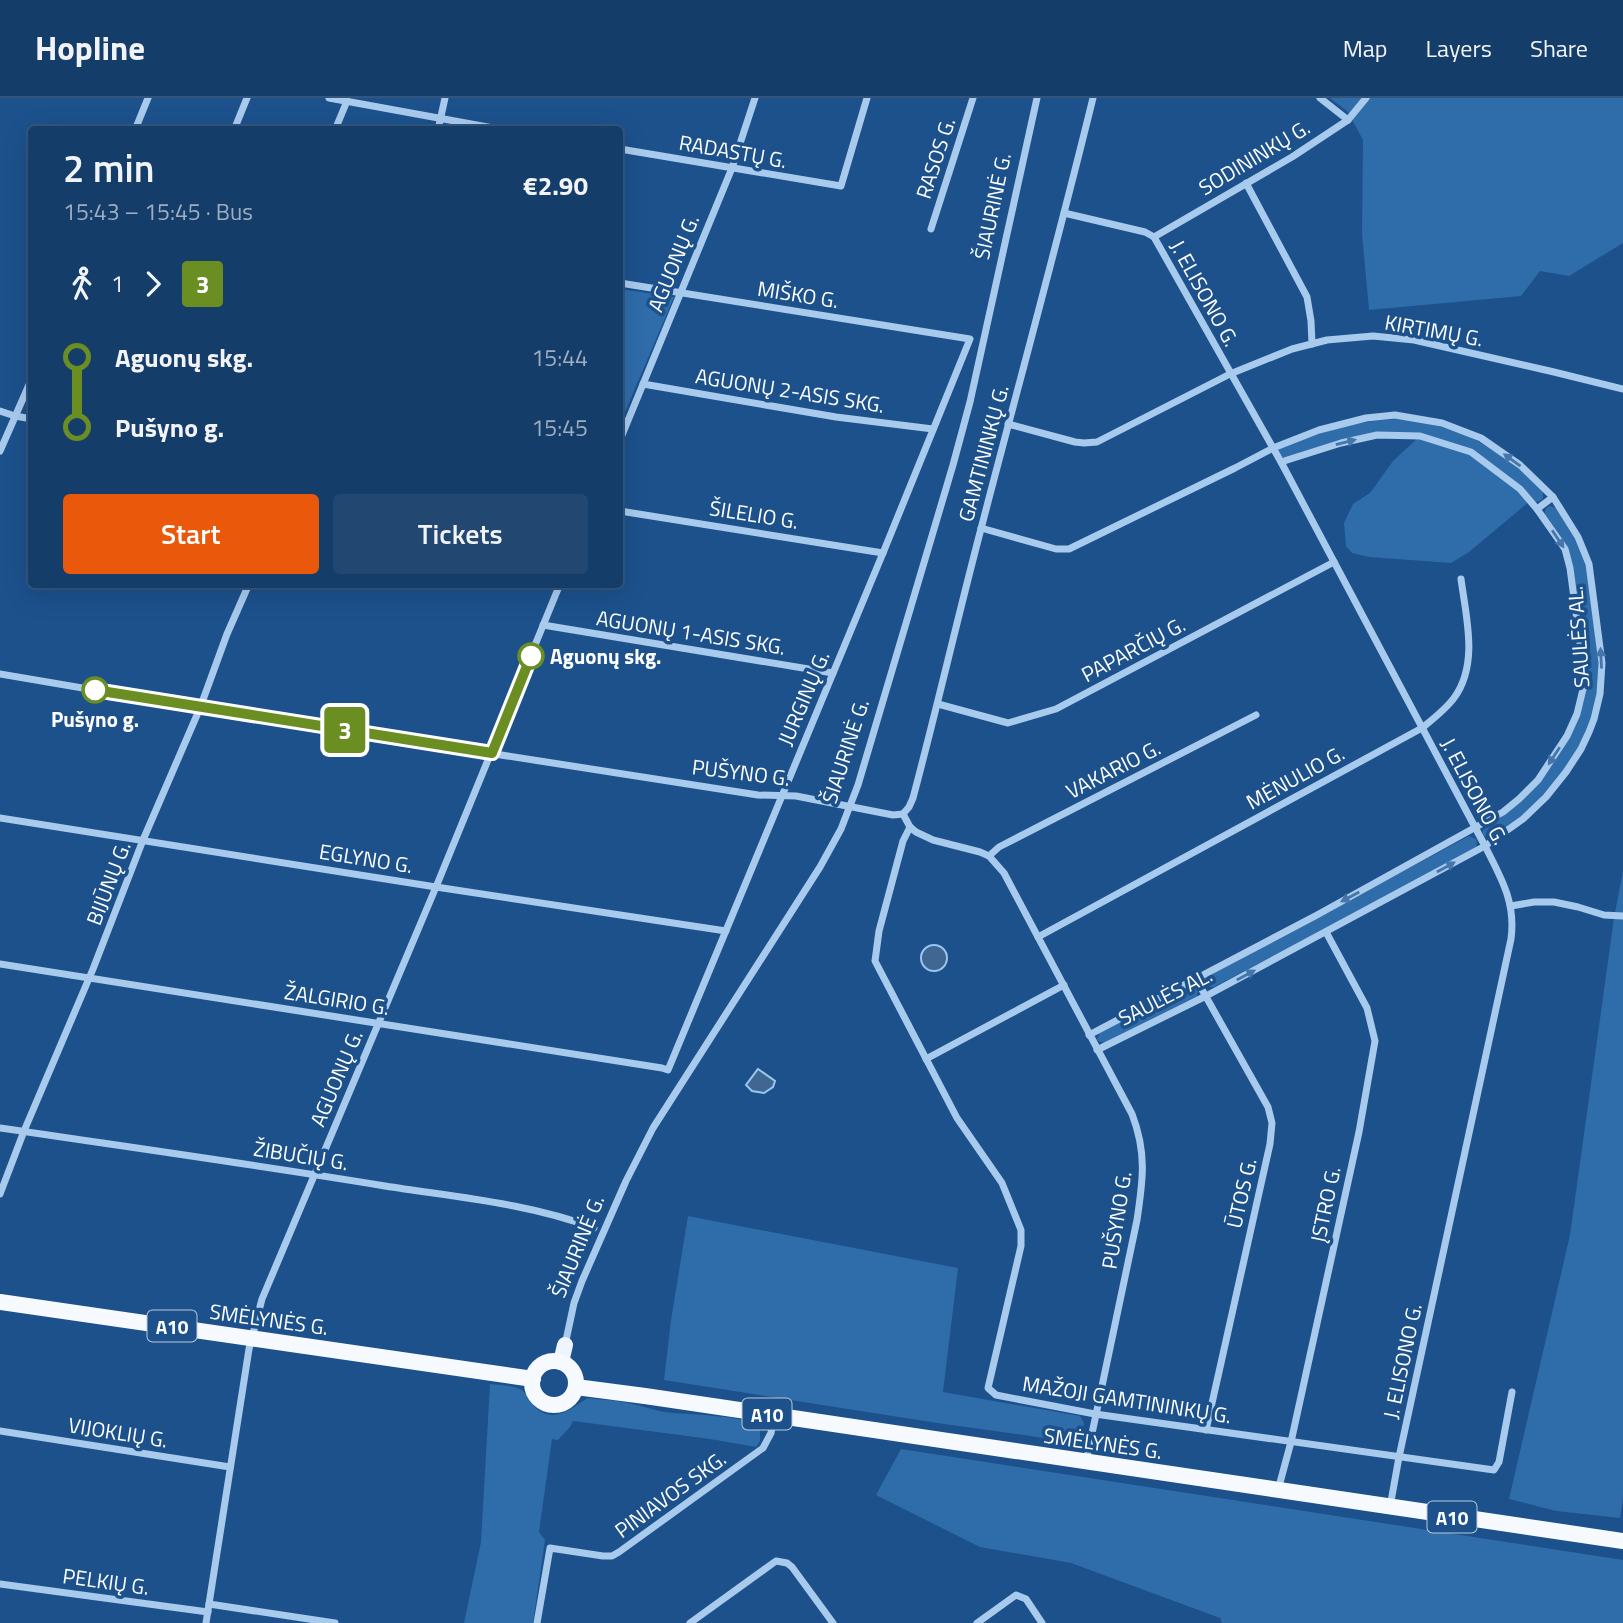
<!DOCTYPE html>
<meta charset="utf-8">
<style>
:root{--surface:#153d69;--page:#224871;--text:#f1f3f6;--muted:#9daec0;--line:#34567d;--accent:#ea580c}
body{margin:0;font-family:"Titillium Web",sans-serif;background:var(--page);color:var(--text);height:100vh;display:flex;flex-direction:column;font-size:26px;white-space:nowrap}
*{box-sizing:border-box;margin:0}
p{font-size:23px;color:var(--muted)}
.icon{flex:none;width:38px;height:38px;fill:none;stroke:currentColor;stroke-width:2;stroke-linecap:round;stroke-linejoin:round}
.map{position:relative;flex:1;overflow:hidden}
.side{position:absolute;left:28px;top:28px;width:595px;height:462px;display:flex;flex-direction:column;background:var(--surface);border-radius:7px;box-shadow:0 7px 28px #0002,0 0 0 2px var(--line)}
.side>*{flex:none}
.badge{padding:0 14px;border-radius:5px;font-size:24px;line-height:46px}
.map>.badge{position:absolute;translate:-50% -50%;box-shadow:0 0 0 4px #fff}
.legs{display:flex;align-items:center;gap:10px;height:77px;padding:0 35px;font-size:23px}
.legs p{margin-inline-start:auto}
.headline{display:flex;align-items:center;justify-content:space-between;height:119px;padding:0 35px}
h1{font-size:38px;font-weight:600;line-height:52px}
.cta{display:flex;gap:14px;margin-top:auto;padding:14px 35px}
.cta a{flex:1;height:80px;border-radius:7px;background:var(--accent);color:#fff;font-size:28px;font-weight:600;line-height:80px;text-align:center}
.cta a+a{background:var(--page);color:var(--text)}
ul{padding:0 35px;list-style:none}
li{display:flex;align-items:center;gap:24px;height:70px;font-size:26px}
li i{display:grid;place-items:center;width:10px;height:100%;margin:0 9px;background:currentColor}
li i::after{content:'';width:18px;height:18px;margin:-9px;border:5px solid;border-radius:50%;background:var(--surface)}
li p{margin-inline-start:auto}
li:first-child i{background:linear-gradient(#0000 50%,currentColor 0)}
li:last-child i{background:linear-gradient(currentColor 50%,#0000 0)}
header{display:flex;align-items:center;gap:42px;box-sizing:border-box;height:98px;padding:0 35px;background:var(--surface);border-bottom:2px solid var(--line)}
header strong{font-size:33px}
nav{display:flex;gap:38px;margin-inline-start:auto;font-size:24px}
.map>svg:first-child{display:block}
.green{fill:#2f6caa}
.water{fill:#3f6791;stroke:#9bc5ef;stroke-width:2}
.lines{fill:none;stroke-linecap:round;stroke-linejoin:round}
.minor{stroke:#a8caed;stroke-width:7}
.primary{stroke:#eef5ff;stroke-width:16}
.trunk{stroke:#f6faff;stroke-width:16}
.oneway{fill:#4675a9}
.line-1-casing{stroke:#fff;stroke-width:16}
.line-1{stroke:#6b8e23;stroke-width:10}
.stop-1-dot{fill:#fff;stroke:#6b8e23;stroke-width:3.5}
.labels{text-anchor:middle;dominant-baseline:central;stroke-width:7;stroke-linejoin:round;paint-order:stroke}
.shield{fill:#1c518c;stroke:#bbcbdc;stroke-width:2}
.shield-label{font-size:19px;font-weight:bold;fill:#fff}
.street-label{font-size:21px;fill:#fff;stroke:#1c518c}
.stop-label{font-size:21px;font-weight:bold;fill:#fff;stroke:#1c518c;text-anchor:start}
</style>
<header>
<strong>Hopline</strong>
<nav><a>Map</a><a>Layers</a><a>Share</a></nav>
</header>
<div class="map">
<svg width="1623" height="1525" viewBox="0 0 1623 1525">
<rect width="100%" height="100%" fill="#1c518c"/>
<g class="green">
<polygon points="1330,0 1623,0 1623,145 1569,178 1540,173 1521,198 1369,212 1362,136 1363,42 1348,14"/>
<polygon points="620,191 674,199 622,321 620,320"/>
<path d="M 1396,321 C 1460,326 1497,349 1543,392 L 1543,400 L 1540,403 L 1536,404 L 1472,353 L 1421,337 L 1376,335 L 1287,360 L 1282,359 L 1278,352 L 1281,349 C 1319,335 1355,323 1396,321 Z"/>
<polygon points="1420,338 1471,354 1530,403 1469,454 1451,465 1369,459 1352,455 1346,448 1344,425 1353,406 1370,395 1393,363"/>
<path d="M 1550,408 L 1556,410 C 1567,427 1581,446 1587,466 C 1592,483 1592,502 1594,519 C 1596,545 1601,574 1597,600 C 1590,650 1535,718 1489,740 L 1483,737 L 1483,732 L 1521,704 L 1540,683 L 1555,662 L 1569,638 L 1580,616 L 1584,558 L 1573,467 C 1567,448 1557,433 1545,417 C 1544,412 1546,410 1550,408 Z"/>
<polygon points="1469,738 1476,741 1477,744 1476,750 1214,889 1208,889 1203,884 1204,880"/>
<polygon points="1623,773 1623,1400 1620,1420 1556,1413 1509,1401 1570,1137 1614,820"/>
<polygon points="1189,886 1195,888 1198,890 1197,898 1104,945 1098,943 1097,941 1100,935"/>
<polygon points="688,1118 958,1170 943,1294 1080,1318 1084,1325 1080,1345 937,1325 664,1282 671,1222"/>
<path d="M 490,1286 C 499,1287 515,1287 523,1293 C 529,1297 531,1306 537,1311 C 555,1326 573,1309 588,1300 C 602,1302 618,1302 632,1306 C 643,1308 653,1312 664,1314 C 686,1317 746,1316 760,1330 L 760,1343 L 756,1349 L 710,1341 L 573,1323 L 570,1329 L 558,1342 L 552,1341 L 539,1434 L 545,1442 L 533,1525 L 464,1525 L 481,1444 Z"/>
<polygon points="901,1351 1623,1462 1623,1525 1222,1525 1220,1520 1071,1465 980,1449 876,1397"/>
</g>
<g class="water">
<circle cx="934" cy="860" r="13"/>
<polygon points="758,971 775,983 773,989 764,995 752,993 746,987"/>
</g>
<g class="lines">
<g class="minor">
<polyline points="329,0 504,32"/>
<polyline points="1320,0 1348,22"/>
<polyline points="135,32 148,0"/>
<polyline points="234,32 247,0"/>
<polyline points="335,32 347,3"/>
<polyline points="438,32 445,0"/>
<polyline points="620,51 841,88 867,0"/>
<polyline points="1246,85 1307,199 1311,223 1312,246"/>
<path d="M 1064,115 L 1145,134 L 1154,139 L 1281,364 L 1485,748 C 1501,780 1516,804 1511,841 L 1399,1359 L 1390,1409"/>
<polyline points="931,131 973,0"/>
<polyline points="1154,139 1292,59 1348,22 1366,0"/>
<polyline points="643,286 836,319 933,331"/>
<polyline points="0,313 15,318 32,321"/>
<polyline points="1008,326 1075,344 1084,345 1097,344 1230,276 1292,251 1327,242 1373,238 1414,242 1554,274 1623,291"/>
<polyline points="620,342 732,70 755,0"/>
<polyline points="0,353 32,280"/>
<polyline points="1537,411 1553,399"/>
<polyline points="620,413 883,455"/>
<polyline points="981,430 1056,451 1069,451 1235,370 1273,350 1319,332 1366,320 1395,317 1442,325 1481,340 1520,367 1553,399 1578,439 1589,466 1602,565 1600,596 1594,621 1589,634 1581,651 1566,674 1546,699 1523,721 1485,748 1206,898 1097,952"/>
<polyline points="543,527 833,575"/>
<polyline points="0,576 200,610 758,697 796,698 893,717 903,716"/>
<polyline points="938,606 1008,625 1056,611 1334,464"/>
<path d="M 903,716 L 910,729 L 916,734 L 933,742 L 980,754 L 989,758 L 1004,775 L 1132,1016 C 1147,1055 1143,1082 1137,1122 L 1086,1364"/>
<path d="M 903,716 L 909,709 L 913,700 C 937,610 958,518 982,427 C 1019,285 1058,143 1093,0"/>
<polyline points="0,720 436,789 726,833"/>
<polyline points="910,729 903,743 879,833 875,863 957,1020 1002,1085 1021,1132 1021,1148 988,1290 996,1297 1095,1316 1494,1372 1499,1364 1512,1294"/>
<polyline points="989,758 999,749 1256,617"/>
<polyline points="1511,808 1534,804 1554,804 1578,809 1604,817 1623,818"/>
<path d="M 1038,839 L 1422,630 C 1433,621 1446,611 1454,600 C 1479,566 1466,519 1461,481"/>
<polyline points="0,866 662,970 668,972 883,455 970,241 620,185"/>
<polyline points="1196,881 1268,1009 1272,1025 1270,1046 1206,1332"/>
<polyline points="1089,937 1317,817 1503,714 1519,701 1538,682 1567,638 1577,616 1583,591 1582,560 1570,470 1565,451 1537,411 1520,391 1471,354 1420,338 1377,337 1341,345 1281,364"/>
<polyline points="926,961 1064,887"/>
<path d="M 0,1030 C 128,1049 257,1067 385,1088 C 454,1099 528,1105 594,1130"/>
<polyline points="0,1096 24,1033 93,871 143,742 200,610 227,536 249,486"/>
<polyline points="565,1247 574,1205 582,1183 626,1083 653,1030 820,769 841,731 858,687 953,367 970,304 1037,0"/>
<polyline points="0,1333 230,1369"/>
<polyline points="1278,1392 1291,1344 1359,1034 1375,943 1367,910 1326,834"/>
<polyline points="0,1486 208,1514"/>
<polyline points="209,1506 335,1525"/>
<polyline points="206,1525 249,1251 262,1201 436,789 560,486"/>
<polyline points="537,1525 550,1450 603,1458 612,1458 619,1454 763,1350 771,1335 774,1317"/>
<polyline points="690,1525 776,1463 787,1465 792,1469 833,1525"/>
<polyline points="977,1525 1016,1497 1026,1501 1042,1525"/>
</g>
<polyline class="primary" points="561,1264 565,1247"/>
<g class="trunk">
<polyline points="0,1204 533,1281"/>
<circle cx="554" cy="1285" r="22"/>
<polyline points="576,1289 645,1298 1623,1443"/>
</g>
</g>
<defs><path id="oneway-solid" d="M-6-.8H1V-3.2L6.5 0L1 3.2V.8H-6Z" transform="scale(1.75)"/></defs>
<g class="oneway">
<use href="#oneway-solid" transform="translate(1346 344) rotate(-14)"/>
<use href="#oneway-solid" transform="translate(1512 362) rotate(-144)"/>
<use href="#oneway-solid" transform="translate(1558 441) rotate(56)"/>
<use href="#oneway-solid" transform="translate(1601 560) rotate(-93)"/>
<use href="#oneway-solid" transform="translate(1554 658) rotate(123)"/>
<use href="#oneway-solid" transform="translate(1446 769) rotate(-29)"/>
<use href="#oneway-solid" transform="translate(1350 799) rotate(152)"/>
<use href="#oneway-solid" transform="translate(1246 877) rotate(-28)"/>
</g>
<g class="lines">
<g class="line-1-casing">
<polyline id="line-1" points="95,592 492,655 531,558"/>
</g>
<use href="#line-1" class="line-1"/>
</g>
<g class="stop-1-dot">
<circle cx="531" cy="558" r="12"/>
<circle cx="95" cy="592" r="12"/>
</g>
<g class="labels">
<g class="shield">
<rect x="147.5" y="1212.5" width="49" height="31" rx="5"/>
<rect x="742.5" y="1300.5" width="49" height="31" rx="5"/>
<rect x="1427.5" y="1403.5" width="49" height="31" rx="5"/>
</g>
<g class="shield-label">
<text x="172" y="1228">A10</text>
<text x="767" y="1316">A10</text>
<text x="1452" y="1419">A10</text>
</g>
<g class="street-label">
<text transform="translate(733 53) rotate(10)">RADASTŲ G.</text>
<text transform="translate(1254 59) rotate(-31)">SODININKŲ G.</text>
<text transform="translate(935 60) rotate(-72)">RASOS G.</text>
<text transform="translate(992 108) rotate(-78)">ŠIAURINĖ G.</text>
<text transform="translate(673 165) rotate(-68)">AGUONŲ G.</text>
<text transform="translate(1205 195) rotate(61)">J. ELISONO G.</text>
<text transform="translate(798 196) rotate(9)">MIŠKO G.</text>
<text transform="translate(1434 232) rotate(10)">KIRTIMŲ G.</text>
<text transform="translate(790 292) rotate(9)">AGUONŲ 2-ASIS SKG.</text>
<text transform="translate(983 355) rotate(-75)">GAMTININKŲ G.</text>
<text transform="translate(754 416) rotate(9)">ŠILELIO G.</text>
<text transform="translate(691 534) rotate(9)">AGUONŲ 1-ASIS SKG.</text>
<text transform="translate(1578 539) rotate(-94)">SAULĖS AL.</text>
<text transform="translate(1133 551) rotate(-28)">PAPARČIŲ G.</text>
<text transform="translate(803 600) rotate(-67)">JURGINŲ G.</text>
<text transform="translate(845 653) rotate(-72)">ŠIAURINĖ G.</text>
<text transform="translate(1113 671) rotate(-27)">VAKARIO G.</text>
<text transform="translate(741 674) rotate(7)">PUŠYNO G.</text>
<text transform="translate(1295 679) rotate(-29)">MĖNULIO G.</text>
<text transform="translate(1475 693) rotate(62)">J. ELISONO G.</text>
<text transform="translate(366 760) rotate(9)">EGLYNO G.</text>
<text transform="translate(108 785) rotate(-69)">BIJŪNŲ G.</text>
<text transform="translate(1165 898) rotate(-27)">SAULĖS AL.</text>
<text transform="translate(337 901) rotate(9)">ŽALGIRIO G.</text>
<text transform="translate(336 980) rotate(-67)">AGUONŲ G.</text>
<text transform="translate(301 1057) rotate(9)">ŽIBUČIŲ G.</text>
<text transform="translate(1241 1095) rotate(-77)">ŪTOS G.</text>
<text transform="translate(1325 1106) rotate(-78)">ĮSTRO G.</text>
<text transform="translate(1116 1122) rotate(-81)">PUŠYNO G.</text>
<text transform="translate(577 1148) rotate(-68)">ŠIAURINĖ G.</text>
<text transform="translate(269 1221) rotate(8)">SMĖLYNĖS G.</text>
<text transform="translate(1402 1263) rotate(-78)">J. ELISONO G.</text>
<text transform="translate(1127 1301) rotate(9)">MAŽOJI GAMTININKŲ G.</text>
<text transform="translate(118 1334) rotate(9)">VIJOKLIŲ G.</text>
<text transform="translate(1103 1345) rotate(8)">SMĖLYNĖS G.</text>
<text transform="translate(670 1396) rotate(-36)">PINIAVOS SKG.</text>
<text transform="translate(106 1483) rotate(8)">PELKIŲ G.</text>
</g>
<g class="stop-label">
<text x="550" y="558">Aguonų skg.</text>
<text x="95" y="621" text-anchor="middle">Pušyno g.</text>
</g>
</g>
</svg>
<b class="badge" style="left:345px;top:632px;background:#6b8e23;color:#fff">3</b>
<section class="side">
<div class="headline"><div><h1>2 min</h1><p>15:43 – 15:45 · Bus</p></div><b>€2.90</b></div>
<div class="legs"><svg class="icon" aria-label="walk" viewBox="0 0 24 24"><circle cx="13" cy="4" r="2"/><path d="M13 8l-2 6 4 7M11 14l-3 7M7 12l3-4h3l4 4"/></svg>1<svg class="icon" aria-label="forward" viewBox="0 0 24 24"><path d="M9 5l7 7-7 7"/></svg><b class="badge" style="background:#6b8e23;color:#fff">3</b></div>
<ul>
<li><i style="color:#6b8e23"></i><b>Aguonų skg.</b><p>15:44</p></li>
<li><i style="color:#6b8e23"></i><b>Pušyno g.</b><p>15:45</p></li>
</ul>
<div class="cta"><a>Start</a><a>Tickets</a></div>
</section>
</div>
